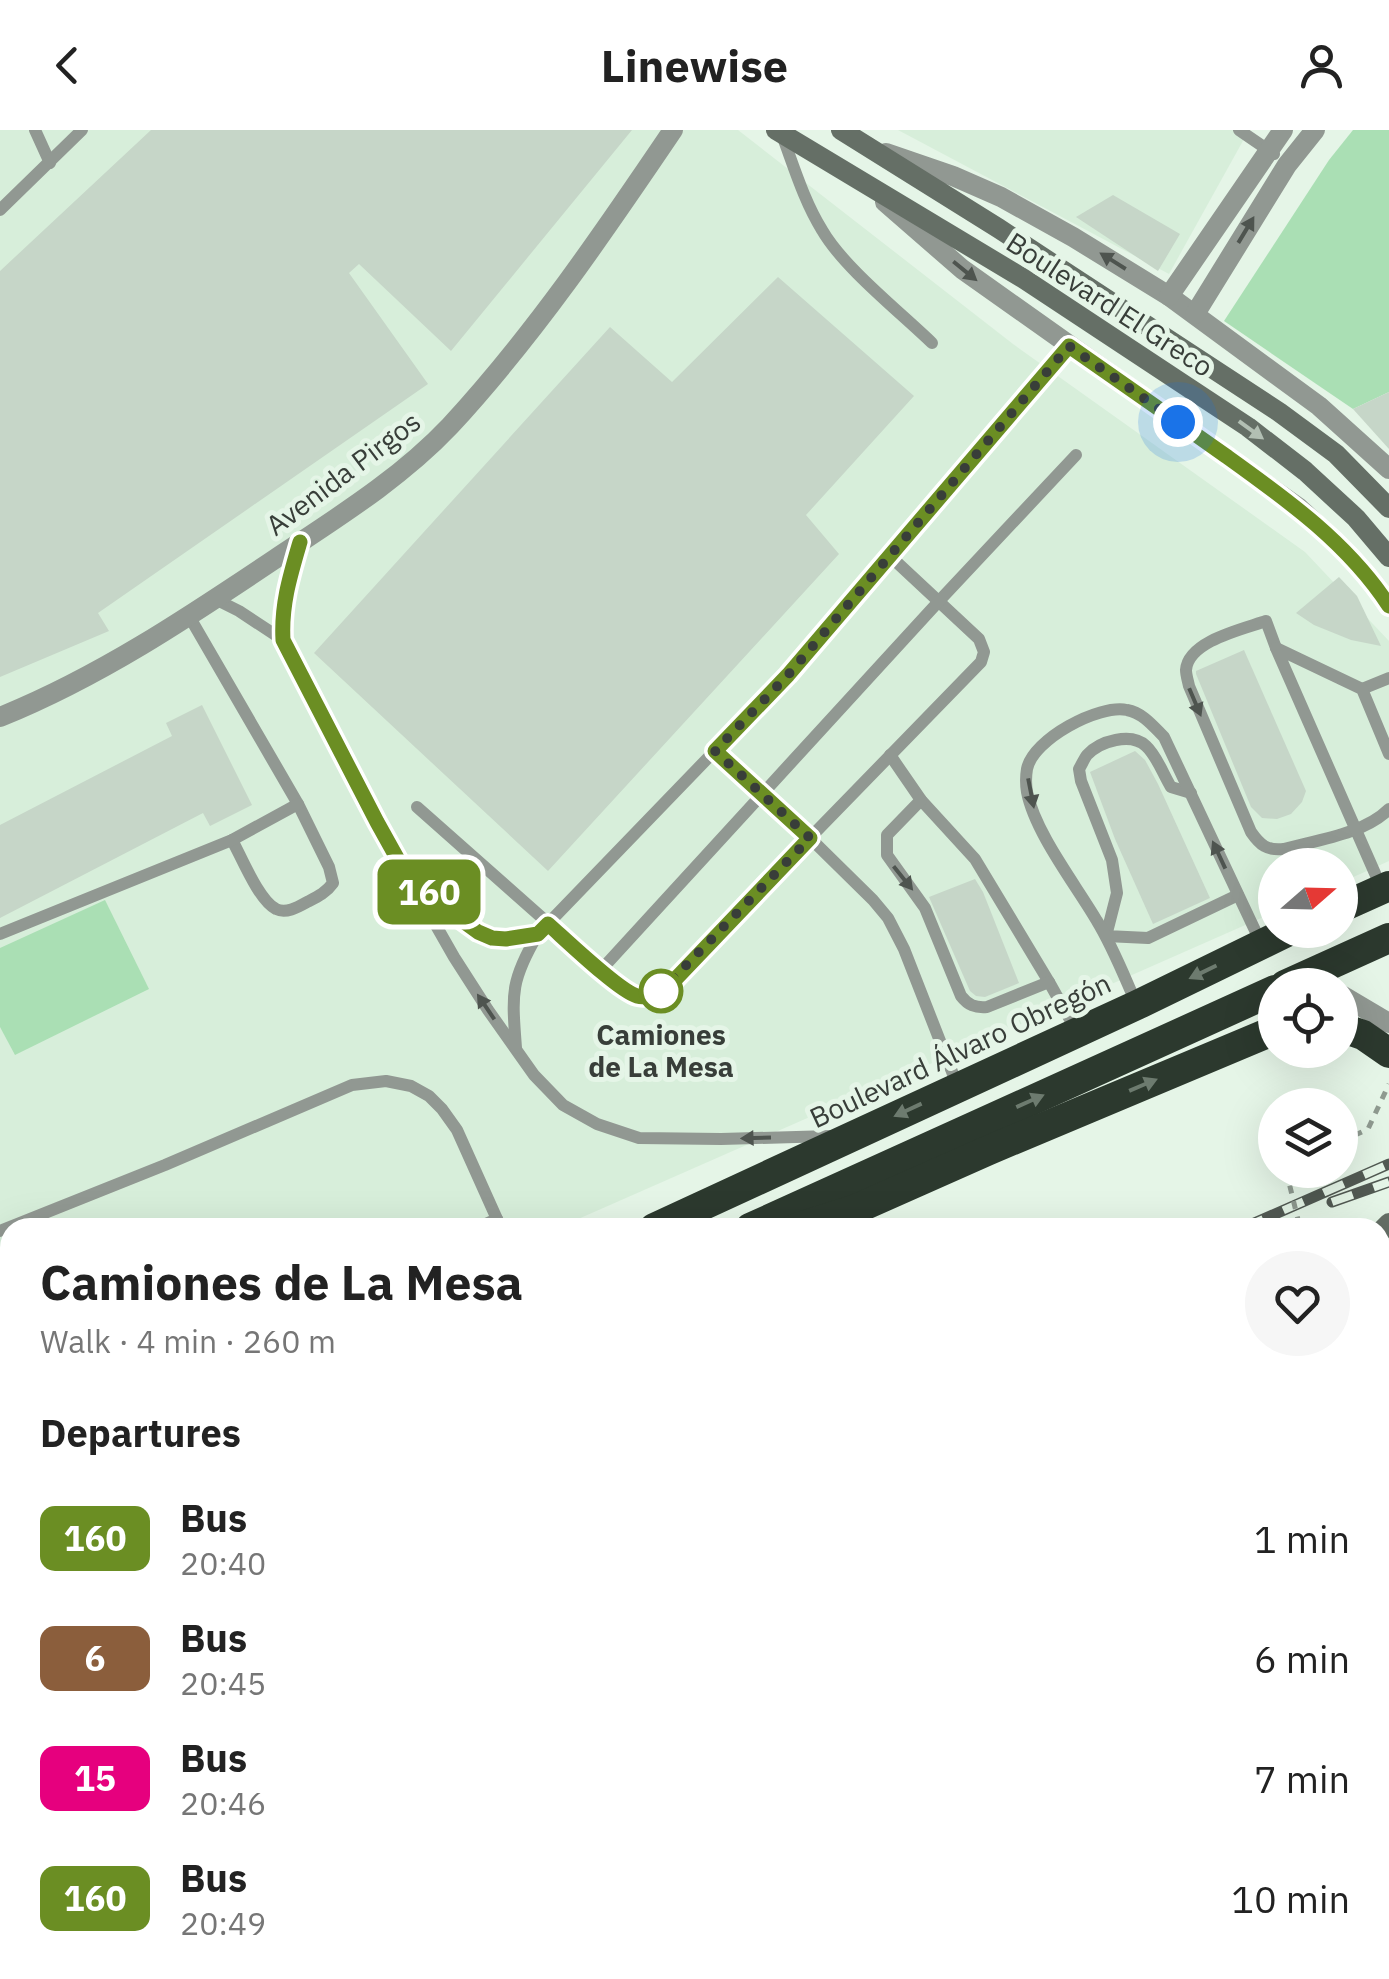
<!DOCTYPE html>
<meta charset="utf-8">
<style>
:root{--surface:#fff;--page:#f6f6f6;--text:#222;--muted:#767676}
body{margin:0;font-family:"IBM Plex Sans",sans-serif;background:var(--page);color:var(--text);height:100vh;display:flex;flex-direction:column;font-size:38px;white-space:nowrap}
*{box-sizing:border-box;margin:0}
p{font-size:32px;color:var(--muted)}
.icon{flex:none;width:55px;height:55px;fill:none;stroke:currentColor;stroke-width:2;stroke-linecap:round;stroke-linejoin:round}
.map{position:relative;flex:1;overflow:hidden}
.side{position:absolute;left:0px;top:1088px;width:1390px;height:762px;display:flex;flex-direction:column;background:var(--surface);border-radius:30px 30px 0 0;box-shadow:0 10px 40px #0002}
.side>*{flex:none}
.badge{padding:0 20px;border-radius:15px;font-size:35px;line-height:65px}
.needle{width:65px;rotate:70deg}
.fabs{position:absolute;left:1258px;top:718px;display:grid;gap:20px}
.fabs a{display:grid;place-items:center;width:100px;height:100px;border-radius:50%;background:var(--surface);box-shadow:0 10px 40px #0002;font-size:50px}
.you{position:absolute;width:50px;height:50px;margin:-25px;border:8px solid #fff;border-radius:50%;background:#1a73e8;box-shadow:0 0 0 15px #1a73e833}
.map>.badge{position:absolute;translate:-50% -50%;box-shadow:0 0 0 5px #fff}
h2{padding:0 40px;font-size:38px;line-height:90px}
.round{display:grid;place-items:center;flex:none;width:105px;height:105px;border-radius:52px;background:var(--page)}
.overview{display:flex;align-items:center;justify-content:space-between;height:170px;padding:0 40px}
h1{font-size:48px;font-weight:800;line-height:75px}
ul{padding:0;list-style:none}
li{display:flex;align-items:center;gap:30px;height:120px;padding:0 40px}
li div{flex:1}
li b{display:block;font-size:38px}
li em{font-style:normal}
li .badge{min-width:110px;font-weight:700;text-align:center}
header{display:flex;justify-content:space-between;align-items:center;height:130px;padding:0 40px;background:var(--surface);font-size:45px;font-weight:800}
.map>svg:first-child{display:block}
.built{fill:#d7eeda}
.green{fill:#aadfb4}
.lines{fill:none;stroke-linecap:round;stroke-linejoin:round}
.stream{stroke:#70c283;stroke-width:8}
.building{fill:#c6d6c8}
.path{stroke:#8f9a90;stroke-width:5;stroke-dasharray:8 8;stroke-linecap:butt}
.lane{stroke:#919892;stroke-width:12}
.street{stroke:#919892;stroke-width:20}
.secondary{stroke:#656f66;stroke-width:20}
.highway{stroke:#2c392e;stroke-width:30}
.rail-casing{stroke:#525a53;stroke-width:11}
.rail{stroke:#e5f5e7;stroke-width:8;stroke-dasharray:22;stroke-linecap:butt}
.path-bridge{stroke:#8f9a90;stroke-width:5;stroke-dasharray:8 8;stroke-linecap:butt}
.oneway{fill:#4e544f}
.oneway2{fill:#b2bfb3}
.oneway3{fill:#6d7b6f}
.line-casing{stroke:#fff;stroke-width:22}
.line{stroke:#6b8e23;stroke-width:15}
.walk{stroke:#383e39;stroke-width:10;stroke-dasharray:0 18}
.stop-dot{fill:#fff;stroke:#6b8e23;stroke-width:5}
.labels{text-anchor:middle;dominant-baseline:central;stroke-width:10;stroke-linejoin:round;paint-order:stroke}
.street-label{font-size:28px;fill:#383e39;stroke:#e5f5e7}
.stop-label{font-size:28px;font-weight:bold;fill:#383e39;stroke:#e5f5e7}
</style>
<header><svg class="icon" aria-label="back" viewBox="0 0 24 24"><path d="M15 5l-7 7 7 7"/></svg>Linewise<svg class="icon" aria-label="person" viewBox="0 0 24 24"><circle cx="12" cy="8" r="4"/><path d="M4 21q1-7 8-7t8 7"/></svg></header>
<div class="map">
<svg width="1389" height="1849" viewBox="0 0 1389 1849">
<rect width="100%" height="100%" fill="#e5f5e7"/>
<g class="built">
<polygon points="0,0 738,0 1013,214 1305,422 1389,511 1389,731 1340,753 1340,735 1275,735 1275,782 560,1097 10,1098 10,1366 0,1371"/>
<polygon points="898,0 1249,0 1169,144"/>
</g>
<g class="green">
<polygon points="1353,0 1389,0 1389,262 1353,279 1224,191 1329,30"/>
<polygon points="105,770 149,859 15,925 0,897 0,818"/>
</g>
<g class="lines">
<g class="stream">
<polyline points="1380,1431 1389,1422"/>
<polyline points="978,1849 985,1840"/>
</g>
</g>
<g class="building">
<polygon points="151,0 632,0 451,221 359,134 349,143 428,254 98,483 109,501 0,547 0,141"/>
<polygon points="1113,65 1180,104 1158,141 1076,87"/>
<polygon points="778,147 914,266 806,385 839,424 548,741 314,523 610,197 672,252"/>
<polygon points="1389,262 1389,319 1353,279"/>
<polygon points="1339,447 1357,466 1381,516 1351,510 1314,495 1296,483"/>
<polygon points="1244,520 1306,661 1302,672 1291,684 1277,689 1262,688 1251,677 1196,544 1196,541"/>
<polygon points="202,575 252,675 210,696 203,683 0,788 0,695 172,606 166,593"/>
<polygon points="1135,621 1145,630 1158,654 1210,768 1153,794 1115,709 1090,642"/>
<polygon points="975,749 983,762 1019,853 985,867 976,866 970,861 929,767"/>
</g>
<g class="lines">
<polyline class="path" points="1340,1012 1368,999 1389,954"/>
<g class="lane">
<polyline points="35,0 50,33"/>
<polyline points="1239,0 1274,24"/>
<path d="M 782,5 C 794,37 804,71 822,100 C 844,138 899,181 932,213"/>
<polyline points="0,80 82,0"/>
<path d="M 300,412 C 290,445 280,475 283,510 L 377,692 L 454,827 L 488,880 L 534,945 L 563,975 L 597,994 L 639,1008 L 721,1009 L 831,1006"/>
<polyline points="215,469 239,481 283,510"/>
<path d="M 189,486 L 298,674 L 329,737 L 333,753 C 326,763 317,767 307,772 C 298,777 286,784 276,779 C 259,771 241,726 232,710"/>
<path d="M 1276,518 L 1266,491 C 1243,499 1188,511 1186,540 C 1186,545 1188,551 1189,556 L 1251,702 C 1260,715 1267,721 1284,719 C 1317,710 1364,704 1389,679"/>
<polyline points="1362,559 1389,548"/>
<polyline points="715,621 810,708 873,770 888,788 904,819 958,957"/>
<polyline points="890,625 921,670 975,729 1049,852 1077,902"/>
<path d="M 1191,663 L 1171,657 C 1163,644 1157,626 1146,616 C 1131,602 1100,611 1087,625 C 1084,629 1082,634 1079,639 L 1081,651 L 1112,730 L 1117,763 L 1106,806 L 1148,808 L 1238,765"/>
<path d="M 921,670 L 887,705 L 887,725 L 925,778 L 961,866 C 968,875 975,878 987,877 L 1049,852"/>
<path d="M 417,677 L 601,840 C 622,856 633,874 661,861 L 981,532 L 984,522 L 979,509 L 890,426"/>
<path d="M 412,746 C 437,769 468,810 505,809 C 516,809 527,805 538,804"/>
<polyline points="1381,757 1276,518 1362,559 1389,624"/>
<polyline points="0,804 232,710 298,674"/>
<polyline points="601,840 940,470 1076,325"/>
<path d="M 1137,875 C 1124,846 1113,817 1097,791 C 1076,755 1035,703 1027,662 C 1026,656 1026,645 1027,639 C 1033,609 1099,574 1127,580 C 1143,583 1153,596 1164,607 L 1261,813"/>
<path d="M 516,918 C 512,864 510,851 538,804 L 788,545 L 1069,216"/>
<polyline points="477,1098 497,1089"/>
<polyline points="0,1101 165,1035 352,955 386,951 411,956 429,966 442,979 457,1000 501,1098"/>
</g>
<g class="street">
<polyline points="886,23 953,46 1001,67 1073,107 1169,166 1319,276 1389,339"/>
<path d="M 885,72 L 962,139 L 1299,378 C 1331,408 1365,439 1389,476"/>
<polyline points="1169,166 1283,0"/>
<polyline points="1195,184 1287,35 1315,0"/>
<path d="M 0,587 C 99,547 187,488 275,429 C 335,389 400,349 450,296 C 534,205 604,102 673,0"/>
<polyline points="1340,864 1389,893"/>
<polyline points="1380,1193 1389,1185"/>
<polyline points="1380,1391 1389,1401"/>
<polyline points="1380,1469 1389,1461"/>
<polyline points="1380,1721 1389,1737"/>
<polyline points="795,1840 801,1849"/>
<polyline points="1218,1849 1231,1840"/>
</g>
<g class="secondary">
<polyline points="776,0 1024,149 1248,297 1305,341 1356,388 1389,427"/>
<polyline points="841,0 998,98 1279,282 1336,324 1389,378"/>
<polyline points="1380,1102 1389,1093"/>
<polyline points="1380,1158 1389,1150"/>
<polyline points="552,1849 566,1840"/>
<polyline points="618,1849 634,1840"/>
</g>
<g class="highway">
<polyline points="1340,778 1389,756"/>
<polyline points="1285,855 1389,808"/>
<polyline points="1340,897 1363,905 1389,923"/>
<polyline points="654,1098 1137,875 1291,800"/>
<polyline points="750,1098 1275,860"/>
<polyline points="796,1098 856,1079 989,1020 1275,900"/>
<polyline points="0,1403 10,1399"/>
<polyline points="0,1447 10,1443"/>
</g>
<g class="rail-casing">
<g id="rail">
<polyline points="1332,1072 1389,1052"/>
<polyline points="1243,1098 1389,1034"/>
<polyline points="0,1668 10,1663"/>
</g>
</g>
<use href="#rail" class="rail"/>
<polyline class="path-bridge" points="1286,1040 1300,1098"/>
</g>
<defs><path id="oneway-solid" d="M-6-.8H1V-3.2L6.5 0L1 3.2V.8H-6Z" transform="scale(2.5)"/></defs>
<g class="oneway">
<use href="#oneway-solid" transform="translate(1246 100) rotate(-59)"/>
<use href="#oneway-solid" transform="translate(1113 131) rotate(-148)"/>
<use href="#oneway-solid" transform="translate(965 141) rotate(39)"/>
<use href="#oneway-solid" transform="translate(1195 572) rotate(67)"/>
<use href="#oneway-solid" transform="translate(1031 663) rotate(79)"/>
<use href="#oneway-solid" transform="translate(1219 725) rotate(-115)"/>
<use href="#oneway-solid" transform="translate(903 748) rotate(51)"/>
<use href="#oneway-solid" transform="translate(486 877) rotate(-124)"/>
<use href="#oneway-solid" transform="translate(756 1008) rotate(178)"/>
</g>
<use class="oneway2" href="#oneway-solid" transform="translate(1251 300) rotate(36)"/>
<g class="oneway3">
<use href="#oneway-solid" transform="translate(1203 842) rotate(154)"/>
<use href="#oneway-solid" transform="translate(1143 955) rotate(-23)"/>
<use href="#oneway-solid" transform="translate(1030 971) rotate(-24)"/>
<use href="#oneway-solid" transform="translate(908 980) rotate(155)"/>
</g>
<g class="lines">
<g class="line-casing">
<path id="line" d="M 300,412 C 290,446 281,475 283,510 L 377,692 L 402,737 L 456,786 L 478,802 L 492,808 L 506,809 L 538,804 L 548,794 C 565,809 619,861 637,866 C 648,869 659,863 668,857 L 810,708 L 715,621 L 788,545 L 1069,216 C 1122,253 1174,289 1226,326 C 1286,369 1348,413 1389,476"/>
</g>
<use href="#line" class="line"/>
<polyline class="walk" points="661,861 810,708 715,621 788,545 1069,216 1178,292"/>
</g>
<circle class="stop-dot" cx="661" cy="861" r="20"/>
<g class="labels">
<g class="street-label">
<text transform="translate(1110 174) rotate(33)">Boulevard El Greco</text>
<text transform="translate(343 343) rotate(-37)">Avenida Pirgos</text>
<text transform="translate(960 920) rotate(-25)">Boulevard Álvaro Obregón</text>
</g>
<g class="stop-label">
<text x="661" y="904">Camiones<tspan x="661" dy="32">de La Mesa</tspan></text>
</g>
</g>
</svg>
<div class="fabs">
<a><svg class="needle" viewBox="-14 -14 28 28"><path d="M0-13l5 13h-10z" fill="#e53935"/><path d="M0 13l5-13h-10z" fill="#767676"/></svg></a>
<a><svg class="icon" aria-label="locate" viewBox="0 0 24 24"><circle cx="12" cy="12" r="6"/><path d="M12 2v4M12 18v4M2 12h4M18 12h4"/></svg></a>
<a><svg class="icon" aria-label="layers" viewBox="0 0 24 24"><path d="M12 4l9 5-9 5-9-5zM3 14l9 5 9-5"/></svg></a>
</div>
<div class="you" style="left:1178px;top:292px"></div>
<b class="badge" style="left:429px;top:762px;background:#6b8e23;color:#fff">160</b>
<section class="side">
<div class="overview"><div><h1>Camiones de La Mesa</h1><p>Walk · 4 min · 260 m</p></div><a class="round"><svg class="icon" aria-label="heart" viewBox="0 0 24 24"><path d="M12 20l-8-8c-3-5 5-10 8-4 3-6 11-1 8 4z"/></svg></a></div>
<h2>Departures</h2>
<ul>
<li><span class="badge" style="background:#6b8e23;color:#fff">160</span><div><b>Bus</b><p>20:40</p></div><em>1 min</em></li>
<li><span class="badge" style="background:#8b5e3c;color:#fff">6</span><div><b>Bus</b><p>20:45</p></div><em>6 min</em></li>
<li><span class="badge" style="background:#e6007e;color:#fff">15</span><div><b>Bus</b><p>20:46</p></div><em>7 min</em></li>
<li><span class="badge" style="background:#6b8e23;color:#fff">160</span><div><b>Bus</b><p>20:49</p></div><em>10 min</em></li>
</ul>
</section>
</div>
